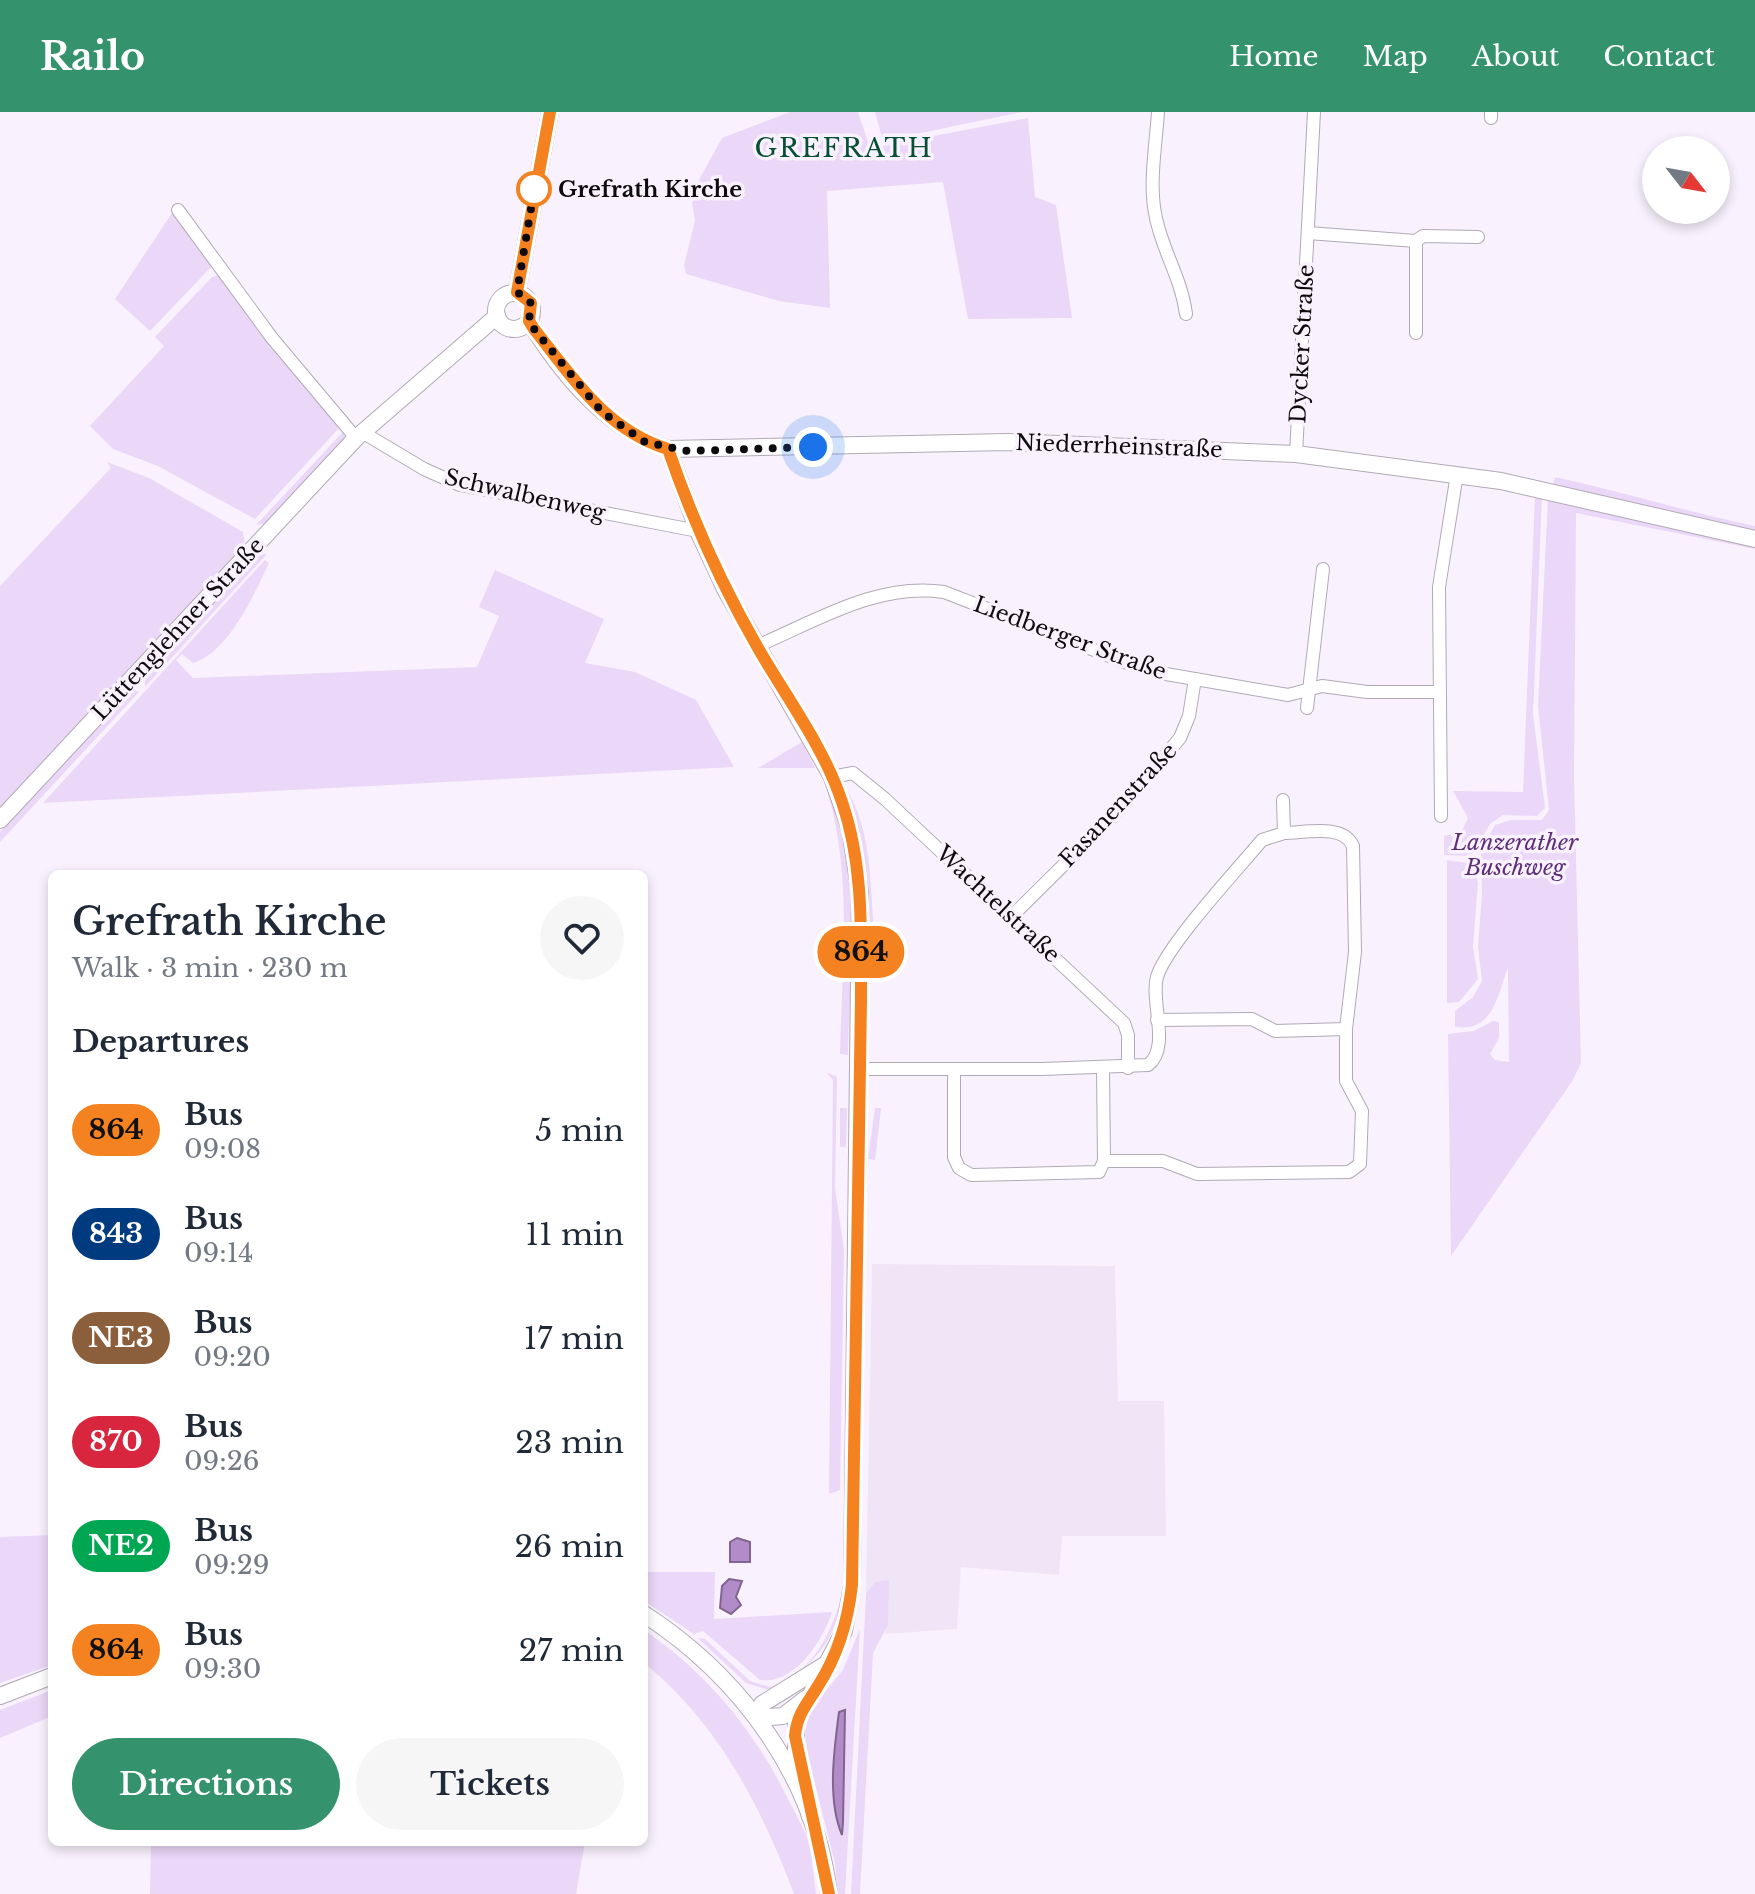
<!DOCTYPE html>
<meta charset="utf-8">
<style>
:root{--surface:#fff;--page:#f6f6f7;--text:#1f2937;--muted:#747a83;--accent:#34936c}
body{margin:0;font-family:"Libre Baskerville",serif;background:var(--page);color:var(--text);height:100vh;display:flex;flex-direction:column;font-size:30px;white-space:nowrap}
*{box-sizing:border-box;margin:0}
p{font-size:26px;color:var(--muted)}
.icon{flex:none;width:44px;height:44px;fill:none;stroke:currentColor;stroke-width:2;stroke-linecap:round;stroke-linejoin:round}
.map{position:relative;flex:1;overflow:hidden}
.sheet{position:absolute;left:48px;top:758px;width:600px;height:976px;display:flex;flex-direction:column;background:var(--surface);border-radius:12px;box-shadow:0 4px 12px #0003}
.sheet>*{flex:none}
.badge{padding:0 16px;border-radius:26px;font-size:28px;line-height:52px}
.needle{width:52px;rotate:121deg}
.tools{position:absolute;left:1642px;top:24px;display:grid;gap:16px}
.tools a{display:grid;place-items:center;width:88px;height:88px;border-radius:50%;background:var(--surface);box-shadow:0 4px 12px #0003;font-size:40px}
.you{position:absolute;width:40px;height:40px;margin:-20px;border:6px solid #fff;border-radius:50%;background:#1a73e8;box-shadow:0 0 0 12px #1a73e833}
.map>.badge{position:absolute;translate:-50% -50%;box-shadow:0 0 0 4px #fff}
h2{padding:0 24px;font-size:30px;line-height:72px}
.round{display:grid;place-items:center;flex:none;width:84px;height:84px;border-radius:42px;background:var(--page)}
.overview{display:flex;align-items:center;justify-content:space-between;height:136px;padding:0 24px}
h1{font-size:38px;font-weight:600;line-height:60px}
.cta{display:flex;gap:16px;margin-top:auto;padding:16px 24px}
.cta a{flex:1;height:92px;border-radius:48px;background:var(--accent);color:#fff;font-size:32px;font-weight:600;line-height:92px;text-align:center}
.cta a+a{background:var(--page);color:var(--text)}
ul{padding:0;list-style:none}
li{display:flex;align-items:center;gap:24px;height:104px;padding:0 24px}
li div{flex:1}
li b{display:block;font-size:30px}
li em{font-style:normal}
li .badge{min-width:88px;font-weight:700;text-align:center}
header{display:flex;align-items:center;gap:48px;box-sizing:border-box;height:112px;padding:0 40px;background:var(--accent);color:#fff}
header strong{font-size:38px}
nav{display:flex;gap:44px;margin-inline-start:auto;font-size:28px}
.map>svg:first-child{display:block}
.built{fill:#f0e5f7}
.green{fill:#ebd7f8;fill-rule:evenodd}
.water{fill:#b28cc8;stroke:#816590;stroke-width:2}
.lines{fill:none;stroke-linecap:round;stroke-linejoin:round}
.street-casing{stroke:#b1aab5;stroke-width:14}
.secondary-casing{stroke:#b1aab5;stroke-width:18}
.street{stroke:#fff;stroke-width:12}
.secondary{stroke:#fff;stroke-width:16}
.line-casing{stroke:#fff;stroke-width:18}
.line{stroke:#f58220;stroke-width:12}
.walk{stroke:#0e0b0f;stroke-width:8;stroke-dasharray:0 14.4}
.stop-dot{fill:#fff;stroke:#f58220;stroke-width:4}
.labels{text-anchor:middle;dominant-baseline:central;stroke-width:7;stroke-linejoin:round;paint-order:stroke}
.stop-label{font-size:22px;font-weight:bold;fill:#0e0b0f;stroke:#f9f2fe;text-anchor:start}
.street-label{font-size:22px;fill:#0e0b0f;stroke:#f9f2fe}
.park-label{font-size:22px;font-style:italic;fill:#5e2f77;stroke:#f9f2fe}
.quarter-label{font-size:26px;letter-spacing:2px;fill:#075036;stroke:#f9f2fe}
</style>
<header>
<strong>Railo</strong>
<nav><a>Home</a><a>Map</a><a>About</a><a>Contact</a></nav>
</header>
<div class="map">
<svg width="1755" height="1782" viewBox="0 0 1755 1782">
<rect width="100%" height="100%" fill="#f9f2fe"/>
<polygon class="built" points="872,1152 1115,1154 1118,1289 1164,1289 1166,1424 1062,1424 1059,1463 961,1455 957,1517 885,1522 889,1468 875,1470 866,1482"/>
<g class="green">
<polygon points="790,0 858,0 870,36 1028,6 1035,85 1056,93 1072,206 968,207 943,70 827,79 830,196 779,189 686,162 684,153 695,109 692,91 700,66 722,26"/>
<polygon points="875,0 1022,0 883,29"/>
<polygon points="174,98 212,154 150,219 115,187"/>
<polygon points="219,163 340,315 255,407 158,354 113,337 90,314 164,234 155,225 212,165"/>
<polygon points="343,320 345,326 267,411 256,413"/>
<polygon points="107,350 149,366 243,420 245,434 0,696 0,474 111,356"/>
<path d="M 1555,365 C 1623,380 1688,400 1755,414 L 1755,419 L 1553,374 Z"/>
<polygon points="1535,384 1542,385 1533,602 1545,696 1537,704 1503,703 1490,712 1474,740 1469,744 1444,743 1444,724 1461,721 1468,706 1453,679 1523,680"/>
<path d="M 1548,387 L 1755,433 L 1755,437 L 1576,401 L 1574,665 L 1581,951 L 1573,968 L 1451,1144 L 1448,922 L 1474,919 L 1493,909 L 1499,910 L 1499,926 L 1490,942 L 1495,948 L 1509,950 L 1508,856 C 1497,882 1495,920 1455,915 L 1455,899 L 1473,885 L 1482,869 L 1478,835 L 1482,781 L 1481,738 L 1495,713 L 1511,708 L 1542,708 L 1549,698 L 1538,594 Z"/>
<polygon points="260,441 267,442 145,575 145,564"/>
<path d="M 265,448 L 269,451 C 254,482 229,540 193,551 L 182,542 L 176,548 L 193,566 L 477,555 L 499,504 L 479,495 L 495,458 L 604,507 L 585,551 L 635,560 L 696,588 L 734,655 L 43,691 Z"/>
<polygon points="132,578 139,580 0,730 0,720"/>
<polygon points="802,630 815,656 758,656"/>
<path d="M 825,666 C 867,760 849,844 848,943 L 840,942 C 842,852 854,753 823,667 Z"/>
<path d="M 846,676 C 881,735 865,805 882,869 L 877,870 L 868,839 L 863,746 Z"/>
<polygon points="1447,748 1473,752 1478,771 1473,834 1478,867 1459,890 1447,891"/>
<polygon points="826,960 837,965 835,1076 844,1138 840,1378 829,1382 833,968"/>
<polygon points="840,996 847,996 846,1035 840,1035"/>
<polygon points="875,996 881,996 875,1048 868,1047"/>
<polygon points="52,1423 52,1553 0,1571 0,1425"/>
<path d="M 644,1460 L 715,1460 L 714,1507 L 832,1500 C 823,1529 794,1573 760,1568 L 703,1519 L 694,1522 L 644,1489 Z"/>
<polygon points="889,1468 888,1513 873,1541 860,1782 851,1782 866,1482 875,1470"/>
<path d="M 842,1481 C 837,1530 812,1556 769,1578 L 746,1571 L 698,1526 L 705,1527 L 750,1569 L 770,1575 C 813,1561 832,1521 842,1481 Z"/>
<path d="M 860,1517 L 845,1782 L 838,1782 L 835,1751 L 806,1636 L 805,1615 L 814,1593 L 843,1558 ZM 839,1600 L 843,1710 L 842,1721 C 826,1687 834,1637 839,1600 Z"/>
<path d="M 644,1518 C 708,1562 755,1619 789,1689 C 797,1705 808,1722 811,1740 C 813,1754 814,1768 816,1782 L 794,1782 C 761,1694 718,1611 644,1551 Z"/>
<polygon points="52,1578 52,1604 0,1626 0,1598"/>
<polygon points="151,1730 585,1730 576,1782 150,1782"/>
</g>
<g class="water">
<polygon points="737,1426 750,1430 750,1450 730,1450 730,1430"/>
<polygon points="729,1467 742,1469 736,1485 741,1493 731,1502 720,1496 722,1474"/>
<path d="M 845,1598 L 843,1710 L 842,1723 C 827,1688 834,1638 839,1600 Z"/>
</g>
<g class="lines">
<g class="street-casing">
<g id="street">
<path d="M 1158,0 C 1156,32 1149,70 1155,101 C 1161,137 1181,164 1186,202"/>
<polyline points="1491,6 1491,0"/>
<polyline points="178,98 272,226 356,326"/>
<polyline points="1308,121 1416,129 1423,124 1478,125"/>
<polyline points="1416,221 1416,129"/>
<polyline points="362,320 424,357 460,373 698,419"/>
<polyline points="1296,342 1314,0"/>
<path d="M 757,534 C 816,509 878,470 944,480 L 1130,552 L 1166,562 L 1288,583 L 1322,574 L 1367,580 L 1440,580"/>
<polyline points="1307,596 1323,457"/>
<polyline points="832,665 853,661 885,687 1124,911 1128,923 1128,956"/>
<polyline points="1441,704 1439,475 1457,362"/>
<polyline points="1012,804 1112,705 1180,626 1189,604 1195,567"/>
<polyline points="1157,908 1252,907 1275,919 1346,917"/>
<path d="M 860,957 L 1042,957 L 1148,953 C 1171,936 1150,889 1157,865 C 1166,834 1238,757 1262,728 L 1284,721 L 1283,688"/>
<polyline points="954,958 954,1045 959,1056 971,1063 1099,1060 1104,1049 1103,956"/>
<path d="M 1104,1049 L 1163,1049 L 1197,1062 L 1349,1060 L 1360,1052 L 1362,999 L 1346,969 L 1346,917 L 1355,840 L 1353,734 C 1343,711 1305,721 1284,721"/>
</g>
</g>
<g class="secondary-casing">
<g id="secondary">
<polyline points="517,180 550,0"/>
<circle cx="514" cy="199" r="18"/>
<path d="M 529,209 C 562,262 607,318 668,337 L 1008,330 L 1296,342 L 1501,369 L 1755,427"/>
<polyline points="668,337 698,419 725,477 832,665 850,717 860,781 852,1473 844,1519 796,1611 796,1639 810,1705"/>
<polyline points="0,708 356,326 497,204"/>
<path d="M 644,1502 C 741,1565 815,1665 829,1782"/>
<polyline points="0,1584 52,1564"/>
<polyline points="757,1606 762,1592 828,1551"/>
<polyline points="757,1606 783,1604 805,1587"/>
</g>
</g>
<use href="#street" class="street"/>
<use href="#secondary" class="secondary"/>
</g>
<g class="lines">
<g class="line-casing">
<path id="line" d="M 550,0 L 517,180 L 531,191 L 529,209 L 534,217 C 573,266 606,318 668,337 C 692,407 721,472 758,536 C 786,585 824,635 842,690 C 864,754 861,821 861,888 L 852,1473 C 848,1509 838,1543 818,1574 C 807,1592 797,1602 795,1624 L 829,1782"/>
</g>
<use href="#line" class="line"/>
<polyline class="walk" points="534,77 535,73 517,180 531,191 529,209 534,217 602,300 645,330 688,339 813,335"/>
</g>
<circle class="stop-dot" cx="534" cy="77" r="16"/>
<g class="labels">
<g class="stop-label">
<text x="558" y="77">Grefrath Kirche</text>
</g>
<g class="street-label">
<text transform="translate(1302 232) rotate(-87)">Dycker Straße</text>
<text transform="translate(1119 334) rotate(2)">Niederrheinstraße</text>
<text transform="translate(525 383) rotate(13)">Schwalbenweg</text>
<text transform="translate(178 517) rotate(-47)">Lüttenglehner Straße</text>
<text transform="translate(1070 526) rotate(20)">Liedberger Straße</text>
<text transform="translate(1118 693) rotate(-47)">Fasanenstraße</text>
<text transform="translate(998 792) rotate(43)">Wachtelstraße</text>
</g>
<g class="park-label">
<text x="1515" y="730">Lanzerather<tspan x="1515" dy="25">Buschweg</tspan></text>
</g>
<g class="quarter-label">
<text x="844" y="36">GREFRATH</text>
</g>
</g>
</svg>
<div class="tools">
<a><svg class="needle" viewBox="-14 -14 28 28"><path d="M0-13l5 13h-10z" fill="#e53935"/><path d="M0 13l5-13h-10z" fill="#747a83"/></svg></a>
</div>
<div class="you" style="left:813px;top:335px"></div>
<b class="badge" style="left:861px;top:840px;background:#f58220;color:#111">864</b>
<section class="sheet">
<div class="overview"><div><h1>Grefrath Kirche</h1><p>Walk · 3 min · 230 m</p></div><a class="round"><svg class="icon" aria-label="heart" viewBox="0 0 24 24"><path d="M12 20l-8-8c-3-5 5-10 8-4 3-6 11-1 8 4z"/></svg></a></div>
<h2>Departures</h2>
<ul>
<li><span class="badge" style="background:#f58220;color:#111">864</span><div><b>Bus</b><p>09:08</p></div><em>5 min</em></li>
<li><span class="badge" style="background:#003b80;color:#fff">843</span><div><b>Bus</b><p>09:14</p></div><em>11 min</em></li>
<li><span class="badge" style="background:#8b5e3c;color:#fff">NE3</span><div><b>Bus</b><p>09:20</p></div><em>17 min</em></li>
<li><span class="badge" style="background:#d7263d;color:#fff">870</span><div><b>Bus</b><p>09:26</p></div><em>23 min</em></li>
<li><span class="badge" style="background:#00a651;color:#fff">NE2</span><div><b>Bus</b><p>09:29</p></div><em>26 min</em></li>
<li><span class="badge" style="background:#f58220;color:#111">864</span><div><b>Bus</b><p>09:30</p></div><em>27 min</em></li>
</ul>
<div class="cta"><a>Directions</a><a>Tickets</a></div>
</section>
</div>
